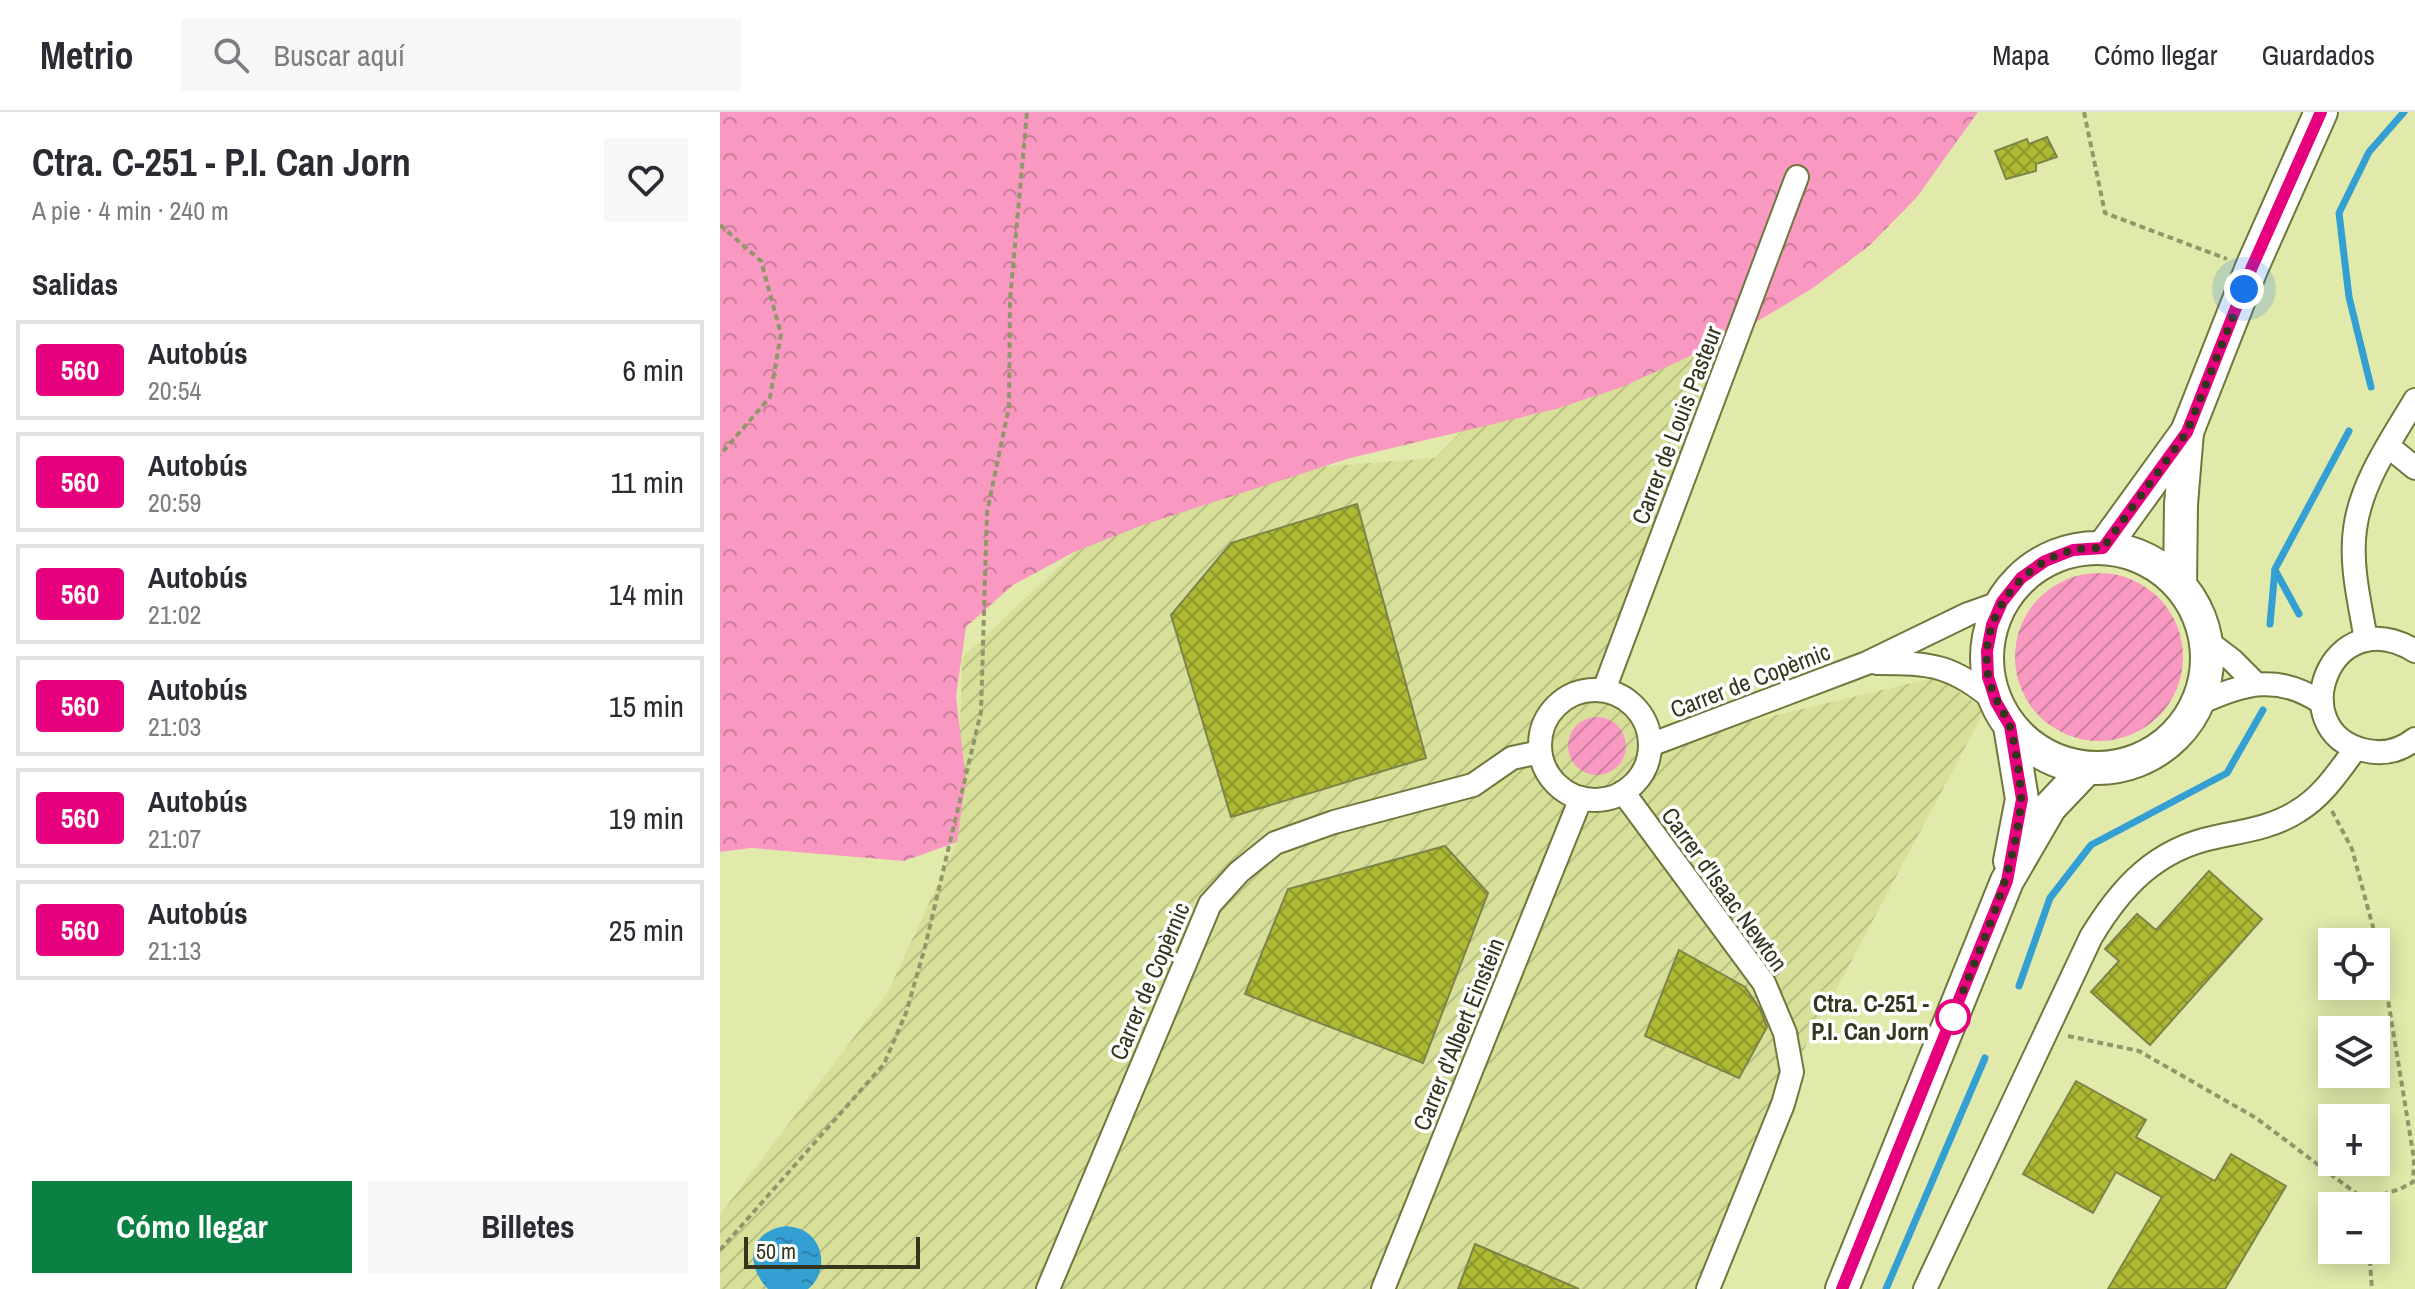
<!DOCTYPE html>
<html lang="es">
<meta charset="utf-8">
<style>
:root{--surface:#fff;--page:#f7f7f7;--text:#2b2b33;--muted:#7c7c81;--line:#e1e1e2;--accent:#0b8043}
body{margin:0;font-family:"Archivo Narrow",sans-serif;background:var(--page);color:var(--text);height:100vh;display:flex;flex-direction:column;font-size:30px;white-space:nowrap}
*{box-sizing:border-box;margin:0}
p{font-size:26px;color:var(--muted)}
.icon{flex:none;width:44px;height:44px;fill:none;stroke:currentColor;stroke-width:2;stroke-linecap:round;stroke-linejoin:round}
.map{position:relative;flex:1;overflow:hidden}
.details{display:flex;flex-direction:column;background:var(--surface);width:720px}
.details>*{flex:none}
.badge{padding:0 16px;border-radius:6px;font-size:28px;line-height:52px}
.controls{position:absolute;left:1598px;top:816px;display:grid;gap:16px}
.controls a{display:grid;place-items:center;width:72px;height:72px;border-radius:0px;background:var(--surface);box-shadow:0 4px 20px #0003;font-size:40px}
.scale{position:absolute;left:24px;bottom:20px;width:176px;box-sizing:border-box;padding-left:8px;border:4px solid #33361d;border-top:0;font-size:22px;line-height:28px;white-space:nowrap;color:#33361d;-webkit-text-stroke:6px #fff;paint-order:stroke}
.you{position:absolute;width:40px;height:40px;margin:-20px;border:6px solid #fff;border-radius:50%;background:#1a73e8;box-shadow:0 0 0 12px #1a73e833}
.map>.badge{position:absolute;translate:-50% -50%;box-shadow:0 0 0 4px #fff}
h2{padding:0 32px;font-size:30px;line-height:72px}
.round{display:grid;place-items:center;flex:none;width:84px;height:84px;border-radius:0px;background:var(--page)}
.overview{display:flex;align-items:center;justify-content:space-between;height:136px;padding:0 32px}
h1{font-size:38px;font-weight:800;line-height:60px}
.cta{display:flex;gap:16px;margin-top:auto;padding:16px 32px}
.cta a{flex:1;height:92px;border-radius:0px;background:var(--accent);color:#fff;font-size:32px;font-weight:800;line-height:92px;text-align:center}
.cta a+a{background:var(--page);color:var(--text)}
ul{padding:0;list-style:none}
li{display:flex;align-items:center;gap:24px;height:100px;margin:0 16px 12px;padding:0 16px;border:4px solid var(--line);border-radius:0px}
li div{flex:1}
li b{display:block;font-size:30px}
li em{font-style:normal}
li .badge{min-width:88px;font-weight:700;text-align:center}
header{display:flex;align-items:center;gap:48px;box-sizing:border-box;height:112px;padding:0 40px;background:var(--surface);border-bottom:2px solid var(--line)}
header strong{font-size:38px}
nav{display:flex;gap:44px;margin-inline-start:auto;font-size:28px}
.search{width:560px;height:72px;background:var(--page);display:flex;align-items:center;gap:20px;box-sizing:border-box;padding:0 28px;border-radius:0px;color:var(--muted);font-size:30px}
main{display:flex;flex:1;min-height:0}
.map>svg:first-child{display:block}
.industrial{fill:url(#industrial-furrows)}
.forest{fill:url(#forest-crowns)}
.garden{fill:url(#garden-furrows)}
.water{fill:url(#water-ripples)}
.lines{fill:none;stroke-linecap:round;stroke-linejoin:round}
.stream{stroke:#339fd2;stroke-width:7}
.building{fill:url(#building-cross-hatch);stroke:#7d8449;stroke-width:2}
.minor-casing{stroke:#70763c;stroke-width:26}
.secondary-casing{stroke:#70763c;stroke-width:36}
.path{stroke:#919769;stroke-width:4;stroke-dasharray:6 4;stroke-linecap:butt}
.minor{stroke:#fff;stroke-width:22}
.secondary{stroke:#fff;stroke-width:32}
.line-casing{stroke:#fff;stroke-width:18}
.line{stroke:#e6007e;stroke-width:12}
.walk{stroke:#33361d;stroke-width:8;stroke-dasharray:0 14.4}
.stop-dot{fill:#fff;stroke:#e6007e;stroke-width:4}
.labels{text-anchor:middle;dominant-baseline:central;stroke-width:7;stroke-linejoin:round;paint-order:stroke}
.street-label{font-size:24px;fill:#33361d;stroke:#fff}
.stop-label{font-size:24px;font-weight:bold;fill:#33361d;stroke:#fff;text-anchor:end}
</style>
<header>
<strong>Metrio</strong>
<div class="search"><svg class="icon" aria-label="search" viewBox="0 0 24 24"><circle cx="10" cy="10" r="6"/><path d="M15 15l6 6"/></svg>Buscar aquí</div>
<nav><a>Mapa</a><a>Cómo llegar</a><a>Guardados</a></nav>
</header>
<main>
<section class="details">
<div class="overview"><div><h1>Ctra. C-251 - P.I. Can Jorn</h1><p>A pie · 4 min · 240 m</p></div><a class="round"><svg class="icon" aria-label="heart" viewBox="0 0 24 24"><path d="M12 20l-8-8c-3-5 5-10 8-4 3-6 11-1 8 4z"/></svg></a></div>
<h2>Salidas</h2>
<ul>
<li><span class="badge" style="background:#e6007e;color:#fff">560</span><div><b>Autobús</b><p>20:54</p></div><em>6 min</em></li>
<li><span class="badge" style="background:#e6007e;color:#fff">560</span><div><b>Autobús</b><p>20:59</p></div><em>11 min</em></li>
<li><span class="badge" style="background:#e6007e;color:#fff">560</span><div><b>Autobús</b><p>21:02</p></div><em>14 min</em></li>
<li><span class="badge" style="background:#e6007e;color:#fff">560</span><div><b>Autobús</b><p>21:03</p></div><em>15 min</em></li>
<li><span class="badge" style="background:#e6007e;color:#fff">560</span><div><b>Autobús</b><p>21:07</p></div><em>19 min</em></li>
<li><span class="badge" style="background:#e6007e;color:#fff">560</span><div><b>Autobús</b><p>21:13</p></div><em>25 min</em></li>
</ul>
<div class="cta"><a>Cómo llegar</a><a>Billetes</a></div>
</section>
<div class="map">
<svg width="1695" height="1177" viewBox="0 0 1695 1177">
<defs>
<pattern id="industrial-furrows" width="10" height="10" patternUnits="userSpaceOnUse" patternTransform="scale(2)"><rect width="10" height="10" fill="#d7df98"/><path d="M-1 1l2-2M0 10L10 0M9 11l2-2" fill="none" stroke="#b9c083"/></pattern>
<pattern id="forest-crowns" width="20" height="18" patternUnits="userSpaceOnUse" patternTransform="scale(2)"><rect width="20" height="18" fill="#f999c1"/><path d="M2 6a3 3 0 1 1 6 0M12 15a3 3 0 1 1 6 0" fill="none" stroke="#ca7e9c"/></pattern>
<pattern id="garden-furrows" width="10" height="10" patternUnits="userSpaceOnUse" patternTransform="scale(2)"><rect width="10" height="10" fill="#f999c1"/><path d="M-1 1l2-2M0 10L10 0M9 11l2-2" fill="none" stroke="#ca7e9c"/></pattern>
<pattern id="water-ripples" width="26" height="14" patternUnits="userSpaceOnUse" patternTransform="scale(2)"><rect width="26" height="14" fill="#339fd2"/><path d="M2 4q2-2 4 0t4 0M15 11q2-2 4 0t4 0" fill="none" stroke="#2c82aa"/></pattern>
<pattern id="building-cross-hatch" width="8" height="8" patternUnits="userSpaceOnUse" patternTransform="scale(2)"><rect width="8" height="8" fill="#aeb933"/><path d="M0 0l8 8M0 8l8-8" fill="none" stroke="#8e972b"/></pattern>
</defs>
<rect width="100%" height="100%" fill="#e2eaab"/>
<polygon class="industrial" points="1077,65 884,579 930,633 1217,565 1265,598 1072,960 987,1177 0,1177 0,1103 168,880 237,730 242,546 431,368 715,346 961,97"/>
<polygon class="forest" points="0,0 1258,0 1197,85 1149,134 1093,176 1031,213 966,246 902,275 836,297 630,346 423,413 354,440 293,473 246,515 236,584 246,668 237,730 184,749 31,736 0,740"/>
<g class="garden">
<circle cx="1379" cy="545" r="84"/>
<circle cx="877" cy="634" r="29"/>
</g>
<path class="water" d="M 66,1114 C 73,1115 80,1116 86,1120 C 106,1133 106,1163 88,1177 L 48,1177 C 24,1152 29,1119 66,1114 Z"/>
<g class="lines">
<g class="stream">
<polyline points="1651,275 1629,185 1619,101 1649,40 1684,0"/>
<polyline points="1555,458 1579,502"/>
<polyline points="1550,512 1555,457 1629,319"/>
<polyline points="1299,874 1330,786 1371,733 1507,661 1543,598"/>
<polyline points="1166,1177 1265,946"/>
</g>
</g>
<g class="building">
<polygon points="1327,25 1337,45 1316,52 1316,59 1286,67 1275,39 1307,27 1309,32"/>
<polygon points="637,392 706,646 511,705 451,503 511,431"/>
<polygon points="725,734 768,781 703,951 525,882 568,777"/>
<polygon points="1489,759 1542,807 1430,933 1371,880 1399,849 1385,837 1417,802 1436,818"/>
<polygon points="959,838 1025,875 1040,897 1047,915 1019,966 925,924"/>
<polygon points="1356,969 1426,1008 1416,1025 1495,1069 1511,1042 1566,1074 1505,1177 1388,1177 1442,1085 1396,1060 1373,1101 1303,1062"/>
<polygon points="755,1132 859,1177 738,1177"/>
</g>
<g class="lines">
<g class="minor-casing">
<g id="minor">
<polyline points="1668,334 1695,356"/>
<path d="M 1646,528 C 1640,491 1630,454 1635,417 C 1641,370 1672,327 1695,288"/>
<polyline points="1487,529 1512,548 1535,571"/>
<path d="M 1695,539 C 1610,487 1563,618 1643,638 C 1662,643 1680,639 1695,627"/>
<path d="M 1157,551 C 1212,551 1233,553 1276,590"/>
<polyline points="884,578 1077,65"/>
<circle cx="875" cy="633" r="55"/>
<path d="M 1478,592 C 1523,571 1558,561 1602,591"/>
<polyline points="930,633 1147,551 1248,502 1282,490"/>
<polyline points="903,680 1044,871 1065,921 1072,960 1063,992 988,1177"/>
<polyline points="328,1177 490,792 519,760 555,731 614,710 753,673 792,646 820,640"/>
<polyline points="663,1177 861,686"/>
<path d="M 1205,1177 L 1371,825 C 1401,775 1436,737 1496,725 C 1524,719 1554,715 1578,699 C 1603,684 1619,659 1636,636"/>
</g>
</g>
<g class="secondary-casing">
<g id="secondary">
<circle cx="1377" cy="546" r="110"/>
<polyline points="1383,436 1467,320 1532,155 1601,0"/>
<polyline points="1460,473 1461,392 1467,320"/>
<polyline points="1290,614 1302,687 1290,749"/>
<polyline points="1122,1177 1287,769 1330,695 1367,656"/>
</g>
</g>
<g class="path">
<polyline points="1364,0 1385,101 1507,147"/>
<polyline points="0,113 41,149 61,222 50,285 0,343"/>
<polyline points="1612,699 1632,737 1661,845 1694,1047 1693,1070 1680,1077 1645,1088"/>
<polyline points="1348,924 1419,939 1536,1006 1645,1088 1645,1094"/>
<polyline points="0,1138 164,952 186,901 205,835 261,600 267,400 289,295 290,188 307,0"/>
<polyline points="1649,1138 1652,1177"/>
</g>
<use href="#minor" class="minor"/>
<use href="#secondary" class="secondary"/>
</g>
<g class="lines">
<g class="line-casing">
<polyline id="line" points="1122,1177 1287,769 1302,687 1290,614 1276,590 1268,565 1267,539 1272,513 1282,490 1301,466 1325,449 1353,438 1383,436 1467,320 1532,155 1601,0"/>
</g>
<use href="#line" class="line"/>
<path class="walk" d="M 1233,905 C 1257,841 1295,765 1301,689 C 1302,677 1294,623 1289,612 C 1282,596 1273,585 1269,568 C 1256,511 1297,452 1353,438 C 1362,436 1373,436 1383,436 L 1467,320 L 1524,177"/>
</g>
<circle class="stop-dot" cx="1233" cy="905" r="16"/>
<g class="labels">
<g class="street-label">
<text transform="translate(956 313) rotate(-69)">Carrer de Louis Pasteur</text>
<text transform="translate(1030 568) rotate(-21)">Carrer de Copèrnic</text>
<text transform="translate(1005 777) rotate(54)">Carrer d'Isaac Newton</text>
<text transform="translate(429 869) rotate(-67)">Carrer de Copèrnic</text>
<text transform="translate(738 922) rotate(-68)">Carrer d'Albert Einstein</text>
</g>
<g class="stop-label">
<text x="1209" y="891">Ctra. C-251 -<tspan x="1209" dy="28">P.I. Can Jorn</tspan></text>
</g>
</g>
</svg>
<div class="controls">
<a><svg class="icon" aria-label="locate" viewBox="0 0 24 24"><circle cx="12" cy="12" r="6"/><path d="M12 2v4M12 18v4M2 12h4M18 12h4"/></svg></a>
<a><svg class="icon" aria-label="layers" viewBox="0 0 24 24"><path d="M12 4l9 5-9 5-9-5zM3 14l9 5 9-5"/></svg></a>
<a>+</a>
<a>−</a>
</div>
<div class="scale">50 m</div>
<div class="you" style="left:1524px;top:177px"></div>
</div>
</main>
